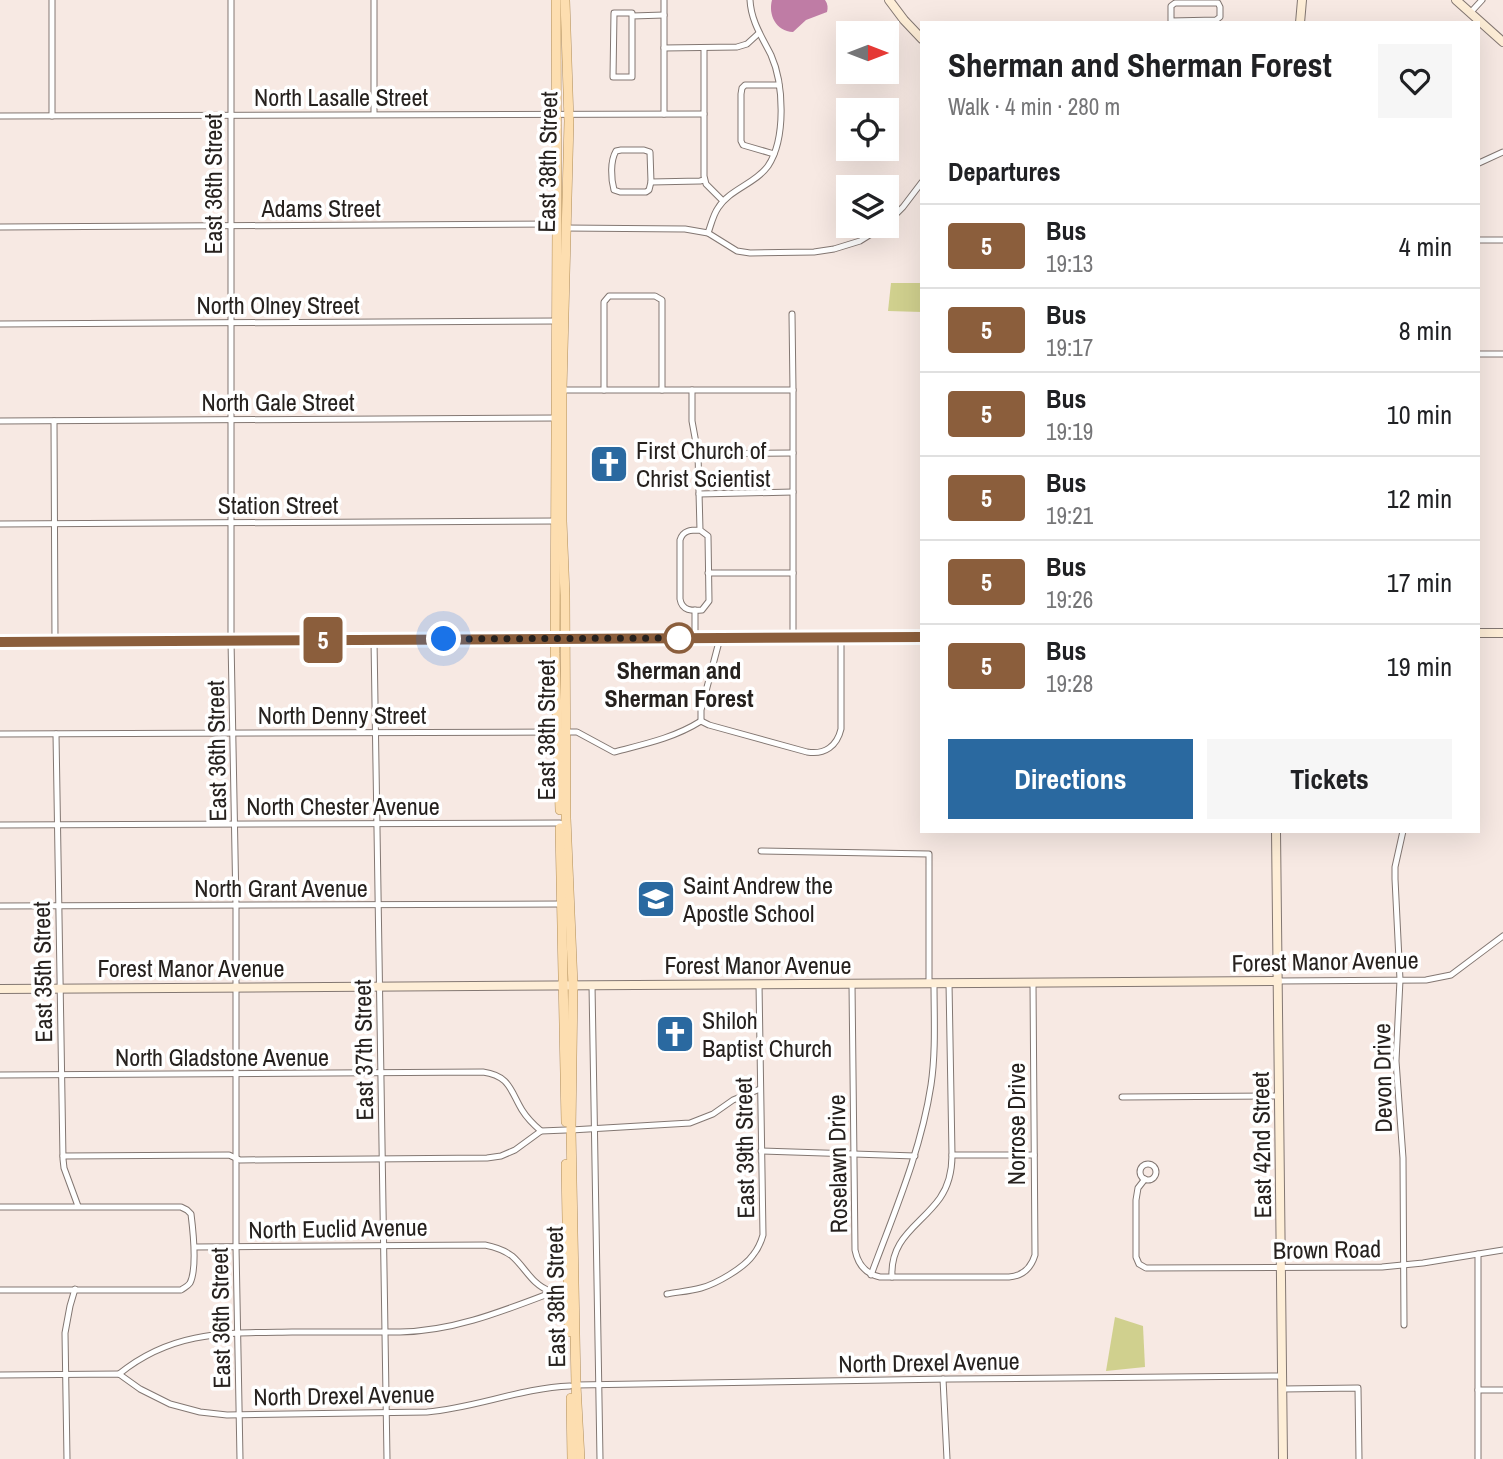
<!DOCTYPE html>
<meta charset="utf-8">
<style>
:root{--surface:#fff;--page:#f6f6f6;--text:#202124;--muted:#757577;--line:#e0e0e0;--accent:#2a69a0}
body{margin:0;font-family:"Archivo Narrow",sans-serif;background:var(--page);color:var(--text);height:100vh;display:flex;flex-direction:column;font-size:26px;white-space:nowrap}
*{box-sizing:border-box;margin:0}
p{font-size:23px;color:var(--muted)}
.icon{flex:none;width:38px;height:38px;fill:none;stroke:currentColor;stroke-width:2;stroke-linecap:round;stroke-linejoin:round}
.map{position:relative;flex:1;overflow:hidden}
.details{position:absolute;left:920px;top:21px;width:560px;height:812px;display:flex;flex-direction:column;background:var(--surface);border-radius:0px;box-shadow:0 7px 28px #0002}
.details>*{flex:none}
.badge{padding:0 14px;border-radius:5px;font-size:24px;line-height:46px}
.needle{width:46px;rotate:90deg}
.fabs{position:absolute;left:836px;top:21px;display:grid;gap:14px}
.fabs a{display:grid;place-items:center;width:63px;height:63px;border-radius:0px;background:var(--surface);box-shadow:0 7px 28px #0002;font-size:35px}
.you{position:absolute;width:35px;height:35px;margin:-18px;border:5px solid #fff;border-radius:50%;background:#1a73e8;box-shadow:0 0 0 10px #1a73e833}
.map>.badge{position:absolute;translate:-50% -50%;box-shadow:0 0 0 4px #fff}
h2{padding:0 28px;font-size:26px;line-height:63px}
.round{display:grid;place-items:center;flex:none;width:74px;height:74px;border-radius:0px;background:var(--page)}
.head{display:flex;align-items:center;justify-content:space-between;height:119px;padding:0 28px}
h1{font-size:33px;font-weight:700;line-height:52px}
.button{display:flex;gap:14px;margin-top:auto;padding:14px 28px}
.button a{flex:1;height:80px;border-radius:0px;background:var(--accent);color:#fff;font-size:28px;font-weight:700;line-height:80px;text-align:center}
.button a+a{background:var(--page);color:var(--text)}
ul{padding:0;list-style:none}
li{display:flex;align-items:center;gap:21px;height:84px;padding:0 28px;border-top:2px solid var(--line)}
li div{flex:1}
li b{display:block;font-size:26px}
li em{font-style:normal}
li .badge{min-width:77px;font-weight:700;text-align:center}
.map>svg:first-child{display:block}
.green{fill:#d0d08e}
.water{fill:#bf7ca5}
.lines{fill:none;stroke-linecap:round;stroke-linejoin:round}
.street-casing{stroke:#837772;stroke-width:7}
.secondary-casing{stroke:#837772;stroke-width:10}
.primary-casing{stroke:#b08e5a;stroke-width:10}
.street{stroke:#fff;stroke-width:5}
.secondary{stroke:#feeed7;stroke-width:8}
.primary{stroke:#fddeb0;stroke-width:9}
.line-casing{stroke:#fff;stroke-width:16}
.line{stroke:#8b5e3c;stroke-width:10}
.walk{stroke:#26211e;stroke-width:7;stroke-dasharray:0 12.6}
.stop-dot{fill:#fff;stroke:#8b5e3c;stroke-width:3.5}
.labels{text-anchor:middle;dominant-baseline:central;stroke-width:7;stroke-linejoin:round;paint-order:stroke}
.street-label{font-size:24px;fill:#26211e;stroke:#fff}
.poi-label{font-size:24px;fill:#26211e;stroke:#fff;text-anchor:start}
.stop-label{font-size:24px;font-weight:bold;fill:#26211e;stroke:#fff}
</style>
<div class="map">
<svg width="1503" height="1459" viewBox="0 0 1503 1459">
<rect width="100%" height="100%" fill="#f7e9e3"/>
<g class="green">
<polygon points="891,283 922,283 922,312 888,311"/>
<polygon points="1115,1317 1143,1326 1145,1367 1106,1371"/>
</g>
<path class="water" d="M 772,0 L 825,0 C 828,4 828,8 827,12 L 806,20 L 793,32 C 776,31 768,15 772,0 Z"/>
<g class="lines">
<g class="street-casing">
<g id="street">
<polyline points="52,0 52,116"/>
<polyline points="231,0 231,640 236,906 236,1247 240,1459"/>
<polyline points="664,0 664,114"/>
<polygon points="1175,3 1218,3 1220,7 1220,17 1216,20 1171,21 1171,6"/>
<polyline points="1470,13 1482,0"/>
<polyline points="632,16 632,77 613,77 614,13 632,13 632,16 664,15"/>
<polyline points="664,48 737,47 747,44 759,33"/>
<polyline points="704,48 704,176 706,184 723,201"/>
<polyline points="374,114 374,0"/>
<polyline points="0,116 704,114"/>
<path d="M 621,150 L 644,150 L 650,152 L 651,182 L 649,190 L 646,192 L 620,192 L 614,190 C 611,179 610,161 616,151 Z"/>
<polyline points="774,154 743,145 741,141 741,94 742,88 745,85 779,85"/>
<polyline points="1479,163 1503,152"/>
<polyline points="651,182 700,181 704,180"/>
<polyline points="887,223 903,207 922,182"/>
<polyline points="0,227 557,224"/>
<polyline points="565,228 685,229 708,233 737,251 750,253 814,252 834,249 860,241 884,226"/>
<path d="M 708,233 C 711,225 713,215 718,208 C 730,189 755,184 768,166 C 786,139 784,84 771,55 C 762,37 751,21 750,0"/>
<polyline points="1479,240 1503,240"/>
<polyline points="792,314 793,390 793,637"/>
<polyline points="0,324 557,321"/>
<polyline points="1479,354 1503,354"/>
<polyline points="562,390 793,390"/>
<polyline points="604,390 604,302 609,296 655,296 662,300 662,390"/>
<path d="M 692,390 L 692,421 L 698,454 L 700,530 L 708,536 L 709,601 L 702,610 C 692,611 682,611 680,599 L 680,540 C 683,530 691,530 700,530"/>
<polyline points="0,421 556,418"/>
<polyline points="54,421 55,641"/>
<polyline points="698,454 793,453"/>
<polyline points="699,494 793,492"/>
<polyline points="0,524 556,521"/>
<polyline points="708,573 793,573"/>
<polyline points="695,638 695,610"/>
<polyline points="374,640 387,1459"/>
<path d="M 701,721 L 709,725 L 807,752 C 825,755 837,746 841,729 L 841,637"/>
<polyline points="701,721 701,710 720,638"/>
<path d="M 565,732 L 577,732 L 614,752 C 645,744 674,738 701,721"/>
<polyline points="0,734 558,732"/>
<polyline points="56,734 63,1159 64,1168 78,1206"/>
<polyline points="0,825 560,823"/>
<polyline points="1403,831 1395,867 1395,879 1400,980 1396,1061 1403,1158 1404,1325"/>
<polyline points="761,851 929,854 929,983"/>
<polyline points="0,906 561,904"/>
<polyline points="1278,981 1426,980 1451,975 1503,936"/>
<path d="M 852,984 L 855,1250 C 858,1265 866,1274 880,1277 L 1009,1277 C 1023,1276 1031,1268 1035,1255 L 1033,983"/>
<polyline points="592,985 600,1459"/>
<path d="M 0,1075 L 483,1072 C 510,1076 510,1090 522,1110 C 527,1118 534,1125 541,1131"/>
<polyline points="1122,1097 1280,1096"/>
<polyline points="571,1130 690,1123 713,1114 733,1100 760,1089"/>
<polyline points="761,1151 915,1156"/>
<polyline points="952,1155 1034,1155"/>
<polyline points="63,1156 229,1155 240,1160 487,1158 501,1156 515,1150 541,1131 566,1130"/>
<circle cx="1148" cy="1172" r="8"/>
<polyline points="1145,1179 1138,1188 1136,1200 1136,1257 1139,1264 1146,1268 1382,1267 1423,1263 1503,1250"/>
<path d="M 0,1207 L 181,1207 L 187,1210 L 191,1214 C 193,1230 197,1269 190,1283 C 187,1287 185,1287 181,1290 L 0,1290"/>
<path d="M 195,1247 L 485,1245 C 495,1247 504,1250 512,1256 C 525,1267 532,1285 550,1291 C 556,1292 562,1292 568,1292"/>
<polyline points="1478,1254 1478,1459"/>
<path d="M 871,1275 C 894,1213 921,1151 931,1085 C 936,1051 934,1017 934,983"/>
<path d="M 892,1277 C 890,1237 920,1226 940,1198 C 949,1185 952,1171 952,1155 L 949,983"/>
<path d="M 667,1294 C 678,1292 690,1291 701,1288 C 716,1284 744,1268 753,1255 C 758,1249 761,1242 763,1235 L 759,984"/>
<path d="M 119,1374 C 173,1330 227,1333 292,1332 C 328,1332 364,1332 400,1332 C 454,1331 503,1311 553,1292"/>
<path d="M 0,1375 L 119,1374 L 140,1389 L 170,1404 L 200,1412 L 227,1415 L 427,1412 C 475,1408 521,1388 570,1386"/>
<polyline points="943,1379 947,1459"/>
<polyline points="576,1385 950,1379 1283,1376"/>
<polyline points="1283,1389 1358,1388 1359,1459"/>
<polyline points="1478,1390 1503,1390"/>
<polyline points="67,1459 65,1333 70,1306 75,1289"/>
</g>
</g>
<g class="secondary-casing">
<g id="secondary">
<polyline points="889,0 904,20 922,39"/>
<polyline points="1456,0 1503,42"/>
<polyline points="1300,23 1302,0"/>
<polyline points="1479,633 1503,633"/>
<polyline points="0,642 922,637"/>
<polyline points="1276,831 1283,1459"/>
<polyline points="0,989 1278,981"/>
</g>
</g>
<g class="primary-casing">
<g id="primary">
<polyline points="556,0 557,224 555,654 560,810"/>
<polyline points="565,0 569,121 562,390 562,521 565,595 566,818 573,985 571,1130 576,1385 580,1459"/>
<polyline points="560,828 566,1122"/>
<polyline points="566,1164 569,1332"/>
<polyline points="571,1398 572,1459"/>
</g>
</g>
<use href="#street" class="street"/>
<use href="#secondary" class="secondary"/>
<use href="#primary" class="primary"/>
</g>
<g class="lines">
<g class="line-casing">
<polyline id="line" points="0,642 922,637"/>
</g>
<use href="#line" class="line"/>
<polyline class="walk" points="444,639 679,638"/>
</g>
<defs>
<g id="church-square" transform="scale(2.0125)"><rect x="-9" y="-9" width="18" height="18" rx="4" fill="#2a69a0" stroke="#fff"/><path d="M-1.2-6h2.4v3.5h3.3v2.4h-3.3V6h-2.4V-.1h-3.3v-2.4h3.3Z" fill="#fff"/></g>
<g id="school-square" transform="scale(2.0125)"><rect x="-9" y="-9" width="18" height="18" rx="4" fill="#2a69a0" stroke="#fff"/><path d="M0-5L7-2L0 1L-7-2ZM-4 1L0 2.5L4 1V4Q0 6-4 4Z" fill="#fff"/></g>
</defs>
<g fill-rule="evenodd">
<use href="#church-square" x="609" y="464"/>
<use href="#school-square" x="656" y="899"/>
<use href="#church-square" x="675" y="1034"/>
</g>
<circle class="stop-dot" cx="679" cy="638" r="14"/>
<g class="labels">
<g class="street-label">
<text x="341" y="97">North Lasalle Street</text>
<text transform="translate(547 162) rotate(-89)">East 38th Street</text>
<text transform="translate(213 184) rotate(-90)">East 36th Street</text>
<text x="321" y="208">Adams Street</text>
<text x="278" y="305">North Olney Street</text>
<text x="278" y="402">North Gale Street</text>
<text x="278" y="505">Station Street</text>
<text x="342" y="715">North Denny Street</text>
<text transform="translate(546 730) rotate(-90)">East 38th Street</text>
<text transform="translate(216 751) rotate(-91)">East 36th Street</text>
<text x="343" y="806">North Chester Avenue</text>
<text x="281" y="888">North Grant Avenue</text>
<text transform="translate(1325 961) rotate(-1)">Forest Manor Avenue</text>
<text x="758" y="965">Forest Manor Avenue</text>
<text x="191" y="968">Forest Manor Avenue</text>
<text transform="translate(42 972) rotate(-91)">East 35th Street</text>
<text transform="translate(363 1050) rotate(-91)">East 37th Street</text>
<text x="222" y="1057">North Gladstone Avenue</text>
<text transform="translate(1382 1078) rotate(-91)">Devon Drive</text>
<text transform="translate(1016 1124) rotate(-90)">Norrose Drive</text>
<text transform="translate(1261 1145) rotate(-91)">East 42nd Street</text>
<text transform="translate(744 1148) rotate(-91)">East 39th Street</text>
<text transform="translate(837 1164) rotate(-91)">Roselawn Drive</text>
<text transform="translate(338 1228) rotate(-1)">North Euclid Avenue</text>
<text transform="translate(1327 1249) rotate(-1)">Brown Road</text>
<text transform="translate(555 1297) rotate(-91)">East 38th Street</text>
<text transform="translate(220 1318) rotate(-91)">East 36th Street</text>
<text transform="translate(929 1362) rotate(-1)">North Drexel Avenue</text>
<text transform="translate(344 1395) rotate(-1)">North Drexel Avenue</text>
</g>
<g class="poi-label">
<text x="636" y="450">First Church of<tspan x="636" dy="28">Christ Scientist</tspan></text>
<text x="683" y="885">Saint Andrew the<tspan x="683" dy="28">Apostle School</tspan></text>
<text x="702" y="1020">Shiloh<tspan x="702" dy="28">Baptist Church</tspan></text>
</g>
<g class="stop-label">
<text x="679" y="670">Sherman and<tspan x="679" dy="28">Sherman Forest</tspan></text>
</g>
</g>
</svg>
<div class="fabs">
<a><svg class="needle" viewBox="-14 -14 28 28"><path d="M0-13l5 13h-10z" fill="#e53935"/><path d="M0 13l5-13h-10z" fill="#757577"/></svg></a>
<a><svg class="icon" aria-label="locate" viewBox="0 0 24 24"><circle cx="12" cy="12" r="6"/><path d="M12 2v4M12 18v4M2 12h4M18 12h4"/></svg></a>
<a><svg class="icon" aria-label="layers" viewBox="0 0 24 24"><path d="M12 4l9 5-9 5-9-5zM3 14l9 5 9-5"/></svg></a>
</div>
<div class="you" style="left:444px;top:639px"></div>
<b class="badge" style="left:323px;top:640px;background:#8b5e3c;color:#fff">5</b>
<section class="details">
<div class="head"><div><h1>Sherman and Sherman Forest</h1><p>Walk · 4 min · 280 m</p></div><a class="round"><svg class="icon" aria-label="heart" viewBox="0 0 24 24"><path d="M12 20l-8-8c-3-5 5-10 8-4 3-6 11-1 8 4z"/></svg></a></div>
<h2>Departures</h2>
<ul>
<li><span class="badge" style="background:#8b5e3c;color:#fff">5</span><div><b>Bus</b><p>19:13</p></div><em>4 min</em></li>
<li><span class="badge" style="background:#8b5e3c;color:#fff">5</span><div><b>Bus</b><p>19:17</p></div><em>8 min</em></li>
<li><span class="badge" style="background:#8b5e3c;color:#fff">5</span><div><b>Bus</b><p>19:19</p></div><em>10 min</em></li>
<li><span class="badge" style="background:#8b5e3c;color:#fff">5</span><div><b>Bus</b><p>19:21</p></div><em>12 min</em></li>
<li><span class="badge" style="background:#8b5e3c;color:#fff">5</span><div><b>Bus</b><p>19:26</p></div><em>17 min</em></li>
<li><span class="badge" style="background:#8b5e3c;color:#fff">5</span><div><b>Bus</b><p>19:28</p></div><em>19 min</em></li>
</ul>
<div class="button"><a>Directions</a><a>Tickets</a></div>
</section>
</div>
